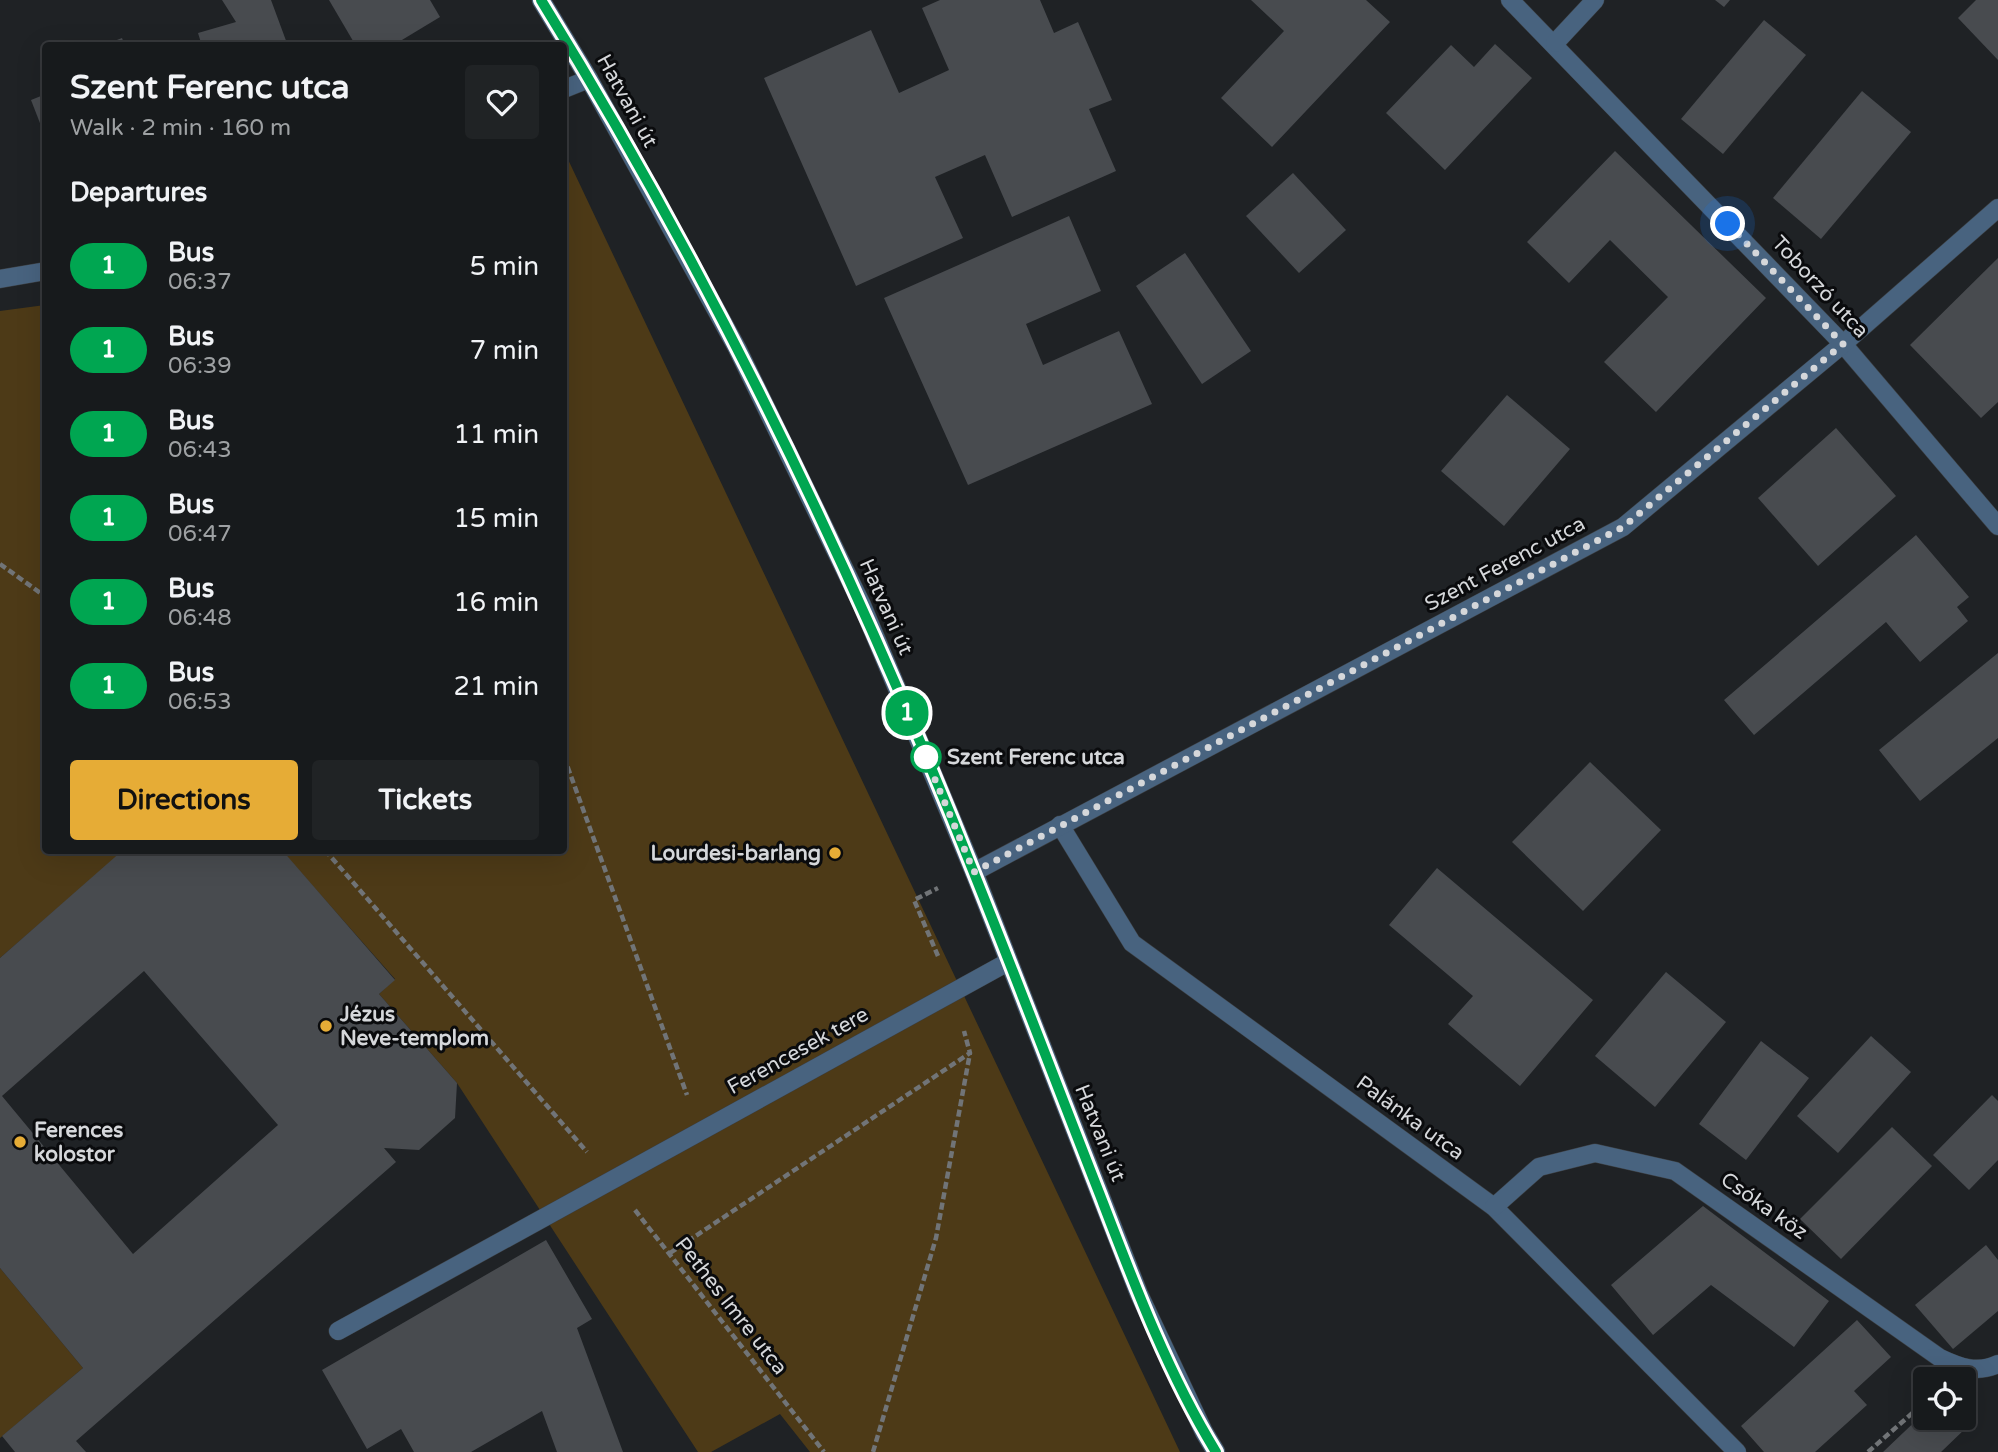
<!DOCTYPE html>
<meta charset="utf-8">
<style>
:root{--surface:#171a1c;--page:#202325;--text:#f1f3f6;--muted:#9ea1a3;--line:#36383b;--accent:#e6ac36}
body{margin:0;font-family:"Varela Round",sans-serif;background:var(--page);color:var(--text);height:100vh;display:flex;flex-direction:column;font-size:26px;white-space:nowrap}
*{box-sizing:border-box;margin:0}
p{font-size:23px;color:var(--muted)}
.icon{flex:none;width:38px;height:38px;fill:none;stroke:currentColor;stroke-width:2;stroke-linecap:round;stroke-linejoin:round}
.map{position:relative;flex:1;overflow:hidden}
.side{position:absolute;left:42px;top:42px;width:525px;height:812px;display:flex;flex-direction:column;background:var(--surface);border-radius:7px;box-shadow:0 7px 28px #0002,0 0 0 2px var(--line)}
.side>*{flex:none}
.badge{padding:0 14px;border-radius:23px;font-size:24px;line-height:46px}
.tools{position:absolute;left:1913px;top:1367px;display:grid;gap:14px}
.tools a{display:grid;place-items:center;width:63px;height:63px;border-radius:7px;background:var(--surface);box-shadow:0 7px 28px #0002,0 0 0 2px var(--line);font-size:35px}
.you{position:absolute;width:35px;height:35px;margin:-18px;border:5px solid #fff;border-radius:50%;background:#1a73e8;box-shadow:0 0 0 10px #1a73e833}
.map>.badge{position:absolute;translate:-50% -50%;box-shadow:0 0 0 4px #fff}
h2{padding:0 28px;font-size:26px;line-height:63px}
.round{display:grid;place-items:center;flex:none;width:74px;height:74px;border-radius:7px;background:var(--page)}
.head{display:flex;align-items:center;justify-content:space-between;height:119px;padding:0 28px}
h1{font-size:33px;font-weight:700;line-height:52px}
.cta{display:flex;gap:14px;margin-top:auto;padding:14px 28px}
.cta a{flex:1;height:80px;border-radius:7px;background:var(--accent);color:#111;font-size:28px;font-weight:700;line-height:80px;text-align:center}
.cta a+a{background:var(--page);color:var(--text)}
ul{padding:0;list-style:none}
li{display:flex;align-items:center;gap:21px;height:84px;padding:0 28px}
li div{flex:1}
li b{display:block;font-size:26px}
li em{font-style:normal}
li .badge{min-width:77px;font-weight:700;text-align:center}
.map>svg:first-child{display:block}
.green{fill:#4d3a17}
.building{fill:#484b4f;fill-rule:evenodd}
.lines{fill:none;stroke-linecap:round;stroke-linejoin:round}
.minor-casing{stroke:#3c3f42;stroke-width:19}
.path{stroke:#717477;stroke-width:4.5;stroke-dasharray:7 3.5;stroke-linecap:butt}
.minor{stroke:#48637f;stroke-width:18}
.line-casing{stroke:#fff;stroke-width:16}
.line{stroke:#00a651;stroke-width:10}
.walk{stroke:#d5d7da;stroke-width:7;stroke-dasharray:0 12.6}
.stop-dot{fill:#fff;stroke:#00a651;stroke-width:3.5}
.poi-dot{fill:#e6ac36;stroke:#0a0b0d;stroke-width:2.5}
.labels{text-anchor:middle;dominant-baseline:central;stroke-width:6;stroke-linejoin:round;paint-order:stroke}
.street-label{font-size:21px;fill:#d5d7da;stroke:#0a0b0d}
.stop-label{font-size:21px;font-weight:bold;fill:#d5d7da;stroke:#0a0b0d;text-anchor:start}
.poi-label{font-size:21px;font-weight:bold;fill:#d5d7da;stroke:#0a0b0d;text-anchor:start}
</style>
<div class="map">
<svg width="1998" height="1452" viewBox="0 0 1998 1452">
<rect width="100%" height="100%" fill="#1f2225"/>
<g class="green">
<polygon points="564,151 1180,1452 810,1452 780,1414 711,1452 698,1452 457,1083 379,994 395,979 282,851 564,850"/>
<polygon points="45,305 46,850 123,851 0,958 0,311"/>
<polygon points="0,1268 83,1368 0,1438"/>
</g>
<g class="building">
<polygon points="222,0 271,0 288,46 202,46 198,33 236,22"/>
<polygon points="329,0 430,0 440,17 392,46 356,46"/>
<polygon points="940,0 1040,0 1054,33 1078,22 1112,100 1089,109 1116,171 1012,217 985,155 935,177 963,238 856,286 764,78 871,30 899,93 949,70 922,8"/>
<polygon points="1251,0 1366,0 1390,22 1272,147 1221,98 1284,31"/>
<polygon points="1715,0 1730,0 1724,7"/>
<polygon points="1976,0 1998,0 1998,60 1958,18"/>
<polygon points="1764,20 1806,55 1723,154 1681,119"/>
<polygon points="122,38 125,46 104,46 104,45"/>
<polygon points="1495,44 1532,78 1445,170 1386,113 1451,45 1474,67"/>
<polygon points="1862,91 1911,132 1821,239 1773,198"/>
<polygon points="46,94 46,136 45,136 31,100"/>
<polygon points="1615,151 1766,298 1656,412 1604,362 1668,297 1610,240 1569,283 1527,242"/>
<polygon points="1293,173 1346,230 1299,273 1246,216"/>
<polygon points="1069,216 1101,291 1026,324 1043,365 1119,331 1152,404 968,485 884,298"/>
<polygon points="1185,253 1251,351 1202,384 1136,286"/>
<polygon points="1998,258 1998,402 1981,418 1910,345"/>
<polygon points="1507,395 1570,449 1504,526 1441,471"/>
<polygon points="1836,428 1896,496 1818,566 1758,498"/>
<polygon points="1916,535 1969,597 1957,607 1968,621 1920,662 1886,622 1754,735 1724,700"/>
<polygon points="1998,653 1998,738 1920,801 1879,750"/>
<polygon points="1590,762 1661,830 1583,911 1512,842"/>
<path d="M 123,850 L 282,850 L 395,980 L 379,994 L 457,1083 L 455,1118 L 419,1150 L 384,1148 L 396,1162 L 76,1441 L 86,1452 L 15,1452 L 2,1436 L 83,1368 L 0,1268 L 0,958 ZM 144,971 L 278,1125 L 133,1254 L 2,1096 Z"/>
<polygon points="1437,868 1593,1000 1520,1086 1448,1024 1473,996 1389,925"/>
<polygon points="1666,972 1726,1022 1655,1107 1595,1056"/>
<polygon points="1871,1036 1911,1072 1838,1153 1797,1116"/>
<polygon points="1761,1041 1809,1078 1746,1160 1699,1124"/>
<polygon points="1992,1095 1998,1101 1998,1160 1969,1190 1933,1155"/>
<polygon points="1892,1127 1932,1166 1841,1259 1800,1219"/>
<polygon points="1703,1206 1829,1301 1794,1347 1711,1285 1653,1335 1611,1285"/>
<polygon points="546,1240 592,1319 577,1328 623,1452 557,1452 542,1411 471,1452 414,1452 401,1429 367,1449 322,1370"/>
<polygon points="1986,1245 1998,1260 1998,1311 1953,1349 1915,1305"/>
<polygon points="1857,1320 1891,1357 1854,1391 1867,1405 1815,1452 1764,1452 1741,1426"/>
<polygon points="1925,1412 1925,1418 1958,1418 1967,1427 1941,1452 1883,1452"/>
</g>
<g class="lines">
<g class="minor-casing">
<g id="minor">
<polyline points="541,0 589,79 737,348 862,605 974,872 1139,1294 1204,1432 1216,1452"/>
<polyline points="1510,0 1843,344 1998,526"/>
<polyline points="1555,43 1595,0"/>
<polyline points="564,89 589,79"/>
<polyline points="0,279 46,271"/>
<polyline points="1060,825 1132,943 1494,1207 1737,1452"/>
<polyline points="974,872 1623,527 1843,344 1998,208"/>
<path d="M 1494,1207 L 1539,1167 L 1595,1153 L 1675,1171 L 1940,1358 C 1959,1367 1977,1374 1998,1364"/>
<polyline points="338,1331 1008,962"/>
</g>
</g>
<g class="path">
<polyline points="564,321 566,330 564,334"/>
<polyline points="0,564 46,597"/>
<polyline points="564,757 687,1095"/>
<polyline points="325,850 587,1152"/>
<polyline points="938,956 914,900 938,888"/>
<polyline points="635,1210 824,1452"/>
<polyline points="670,1253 970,1053 964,1031"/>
<polyline points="873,1452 936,1238 970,1053"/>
<polyline points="1868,1452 1925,1402"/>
</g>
<use href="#minor" class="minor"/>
</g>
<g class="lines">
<g class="line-casing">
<path id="line" d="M 541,0 C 712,277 854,571 974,873 C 1017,980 1058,1088 1100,1195 C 1133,1281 1168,1374 1216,1452"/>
</g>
<use href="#line" class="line"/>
<polyline class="walk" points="926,757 923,751 974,872 1623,527 1843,344 1728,224"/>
</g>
<circle class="stop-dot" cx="926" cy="757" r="14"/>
<g class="poi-dot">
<circle cx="835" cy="853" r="7"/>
<circle cx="326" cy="1026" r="7"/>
<circle cx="20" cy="1142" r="7"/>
</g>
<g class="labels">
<g class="street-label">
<text transform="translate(627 101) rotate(61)">Hatvani út</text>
<text transform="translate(1820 287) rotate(47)">Toborzó utca</text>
<text transform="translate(1505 564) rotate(-28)">Szent Ferenc utca</text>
<text transform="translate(886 607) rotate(66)">Hatvani út</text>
<text transform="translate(798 1051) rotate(-29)">Ferencesek tere</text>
<text transform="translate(1410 1118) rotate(36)">Palánka utca</text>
<text transform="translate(1100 1133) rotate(68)">Hatvani út</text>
<text transform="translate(1764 1206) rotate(35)">Csóka köz</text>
<text transform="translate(731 1306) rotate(52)">Pethes Imre utca</text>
</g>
<g class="stop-label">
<text x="947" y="757">Szent Ferenc utca</text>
</g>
<g class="poi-label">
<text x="821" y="853" text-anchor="end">Lourdesi-barlang</text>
<text x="340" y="1014">Jézus<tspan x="340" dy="24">Neve-templom</tspan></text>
<text x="34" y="1130">Ferences<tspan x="34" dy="24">kolostor</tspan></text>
</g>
</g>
</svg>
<div class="tools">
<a><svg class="icon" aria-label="locate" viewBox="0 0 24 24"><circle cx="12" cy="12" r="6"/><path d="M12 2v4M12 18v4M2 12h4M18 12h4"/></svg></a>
</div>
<div class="you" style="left:1728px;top:224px"></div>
<b class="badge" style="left:907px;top:713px;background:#00a651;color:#fff">1</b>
<section class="side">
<div class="head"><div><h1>Szent Ferenc utca</h1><p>Walk · 2 min · 160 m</p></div><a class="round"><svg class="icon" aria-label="heart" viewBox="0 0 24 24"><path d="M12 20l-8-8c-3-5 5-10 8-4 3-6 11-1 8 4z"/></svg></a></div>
<h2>Departures</h2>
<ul>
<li><span class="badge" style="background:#00a651;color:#fff">1</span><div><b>Bus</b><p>06:37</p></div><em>5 min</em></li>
<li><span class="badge" style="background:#00a651;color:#fff">1</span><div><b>Bus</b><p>06:39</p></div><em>7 min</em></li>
<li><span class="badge" style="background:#00a651;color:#fff">1</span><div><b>Bus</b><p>06:43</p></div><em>11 min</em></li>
<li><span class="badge" style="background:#00a651;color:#fff">1</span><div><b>Bus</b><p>06:47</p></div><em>15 min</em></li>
<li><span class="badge" style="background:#00a651;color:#fff">1</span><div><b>Bus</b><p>06:48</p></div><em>16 min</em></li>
<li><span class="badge" style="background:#00a651;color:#fff">1</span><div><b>Bus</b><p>06:53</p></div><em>21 min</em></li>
</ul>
<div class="cta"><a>Directions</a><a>Tickets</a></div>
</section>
</div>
